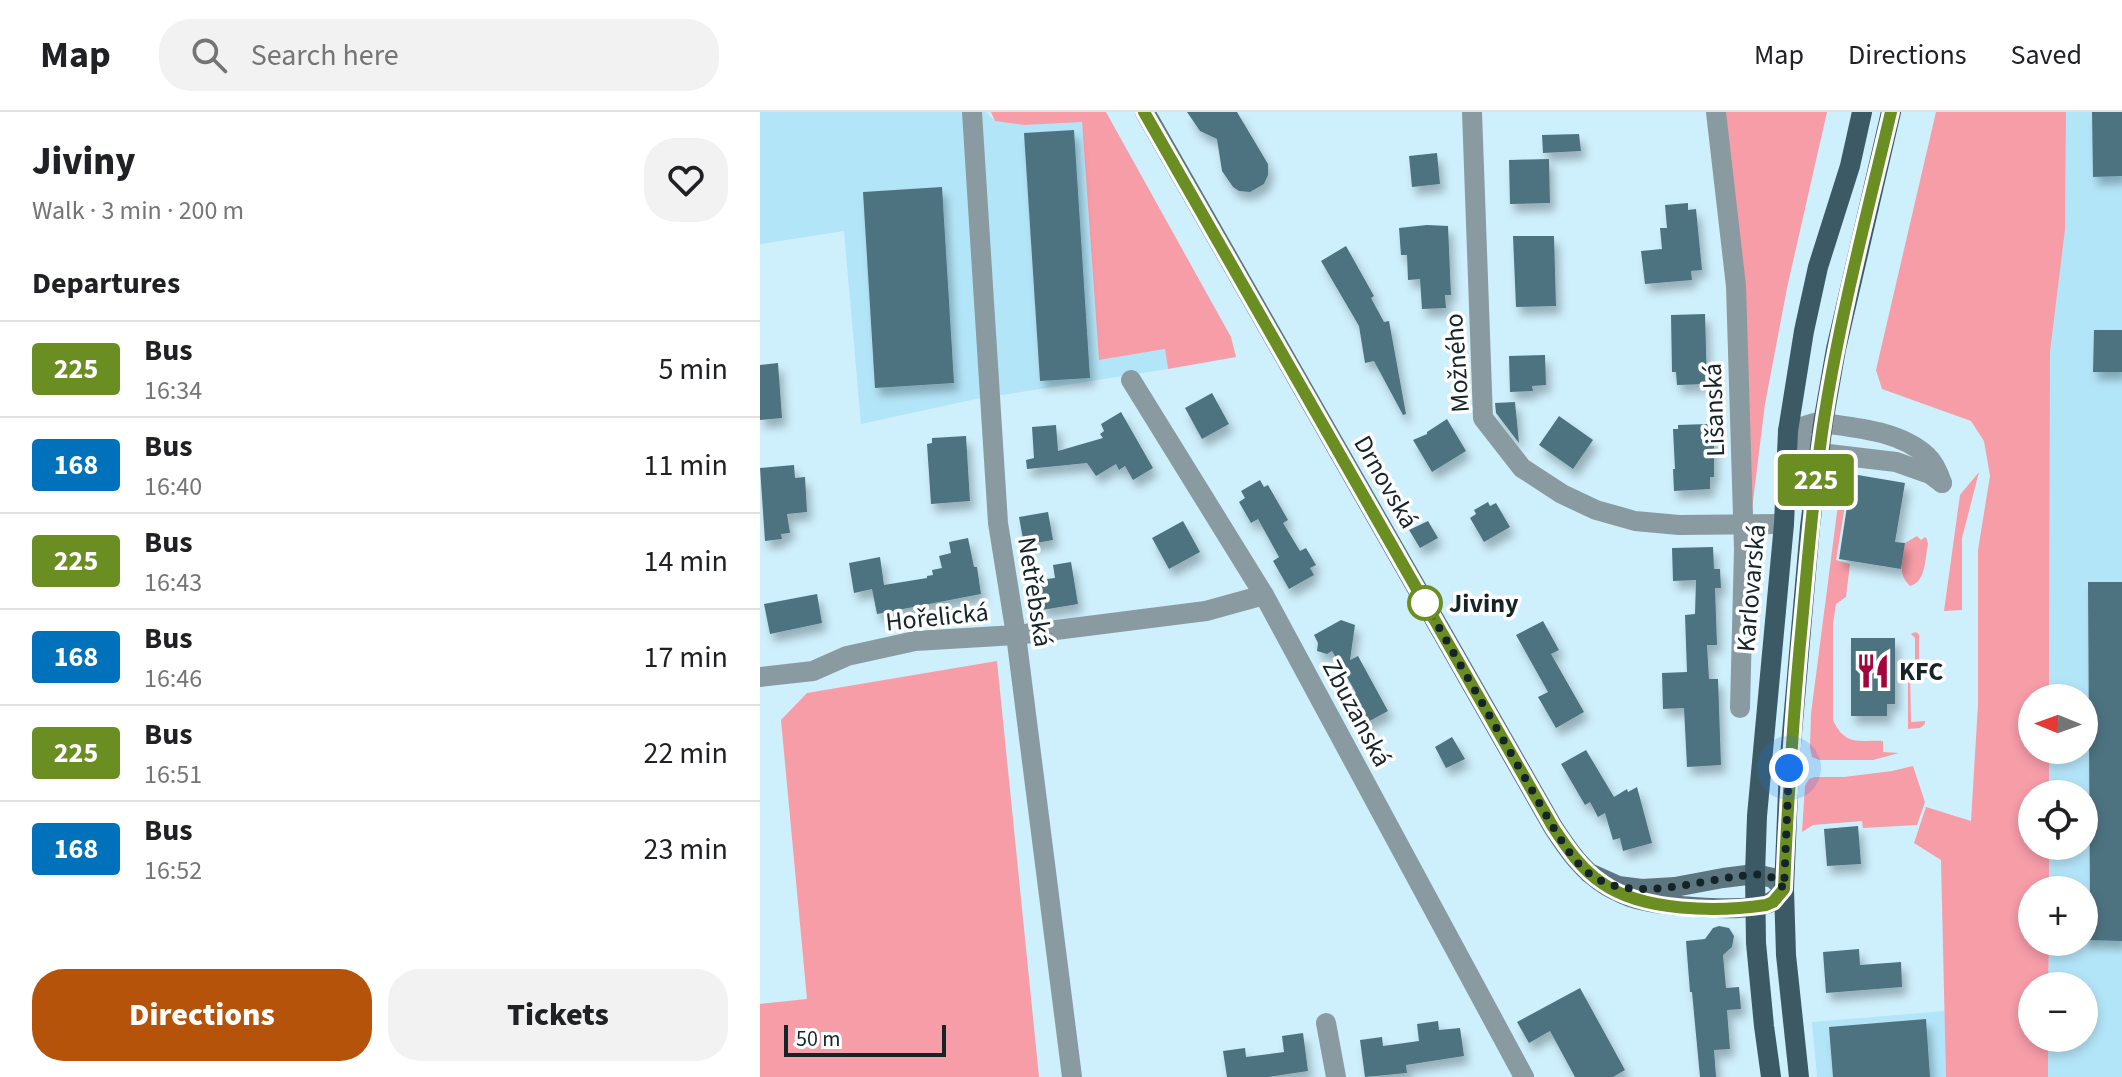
<!DOCTYPE html>
<meta charset="utf-8">
<style>
:root{--surface:#fff;--page:#f2f2f2;--text:#202124;--muted:#757577;--line:#e0e0e0;--accent:#b45309}
body{margin:0;font-family:"Source Sans 3",sans-serif;background:var(--page);color:var(--text);height:100vh;display:flex;flex-direction:column;font-size:30px;white-space:nowrap}
*{box-sizing:border-box;margin:0}
p{font-size:26px;color:var(--muted)}
.icon{flex:none;width:44px;height:44px;fill:none;stroke:currentColor;stroke-width:2;stroke-linecap:round;stroke-linejoin:round}
.map{position:relative;flex:1;overflow:hidden}
.panel{display:flex;flex-direction:column;background:var(--surface);width:760px}
.panel>*{flex:none}
.badge{padding:0 16px;border-radius:6px;font-size:28px;line-height:52px}
.needle{width:52px;rotate:271deg}
.fabs{position:absolute;left:1258px;top:572px;display:grid;gap:16px}
.fabs a{display:grid;place-items:center;width:80px;height:80px;border-radius:50%;background:var(--surface);box-shadow:0 4px 12px #0003;font-size:40px}
.scale{position:absolute;left:24px;bottom:20px;width:162px;box-sizing:border-box;padding-left:8px;border:4px solid #142429;border-top:0;font-size:22px;line-height:28px;white-space:nowrap;color:#142429;-webkit-text-stroke:6px #fff;paint-order:stroke}
.you{position:absolute;width:40px;height:40px;margin:-20px;border:6px solid #fff;border-radius:50%;background:#1a73e8;box-shadow:0 0 0 12px #1a73e833}
.map>.badge{position:absolute;translate:-50% -50%;box-shadow:0 0 0 4px #fff}
h2{padding:0 32px;font-size:30px;line-height:72px}
.round{display:grid;place-items:center;flex:none;width:84px;height:84px;border-radius:32px;background:var(--page)}
.head{display:flex;align-items:center;justify-content:space-between;height:136px;padding:0 32px}
h1{font-size:38px;font-weight:800;line-height:60px}
.button{display:flex;gap:16px;margin-top:auto;padding:16px 32px}
.button a{flex:1;height:92px;border-radius:32px;background:var(--accent);color:#fff;font-size:32px;font-weight:800;line-height:92px;text-align:center}
.button a+a{background:var(--page);color:var(--text)}
ul{padding:0;list-style:none}
li{display:flex;align-items:center;gap:24px;height:96px;padding:0 32px;border-top:2px solid var(--line)}
li div{flex:1}
li b{display:block;font-size:30px}
li em{font-style:normal}
li .badge{min-width:88px;font-weight:700;text-align:center}
header{display:flex;align-items:center;gap:48px;box-sizing:border-box;height:112px;padding:0 40px;background:var(--surface);border-bottom:2px solid var(--line)}
header strong{font-size:38px}
nav{display:flex;gap:44px;margin-inline-start:auto;font-size:28px}
.search{width:560px;height:72px;background:var(--page);display:flex;align-items:center;gap:20px;box-sizing:border-box;padding:0 28px;border-radius:32px;color:var(--muted);font-size:30px}
main{display:flex;flex:1;min-height:0}
.map>svg:first-child{display:block}
.built{fill:#b3e5f8}
.green{fill:#f69da8}
.building{fill:#4d7381;filter:url(#shadow)}
.lines{fill:none;stroke-linecap:round;stroke-linejoin:round}
.street{stroke:#8a9aa1;stroke-width:20}
.secondary{stroke:#5c757e;stroke-width:20}
.primary{stroke:#3c5a66;stroke-width:20}
.line-casing{stroke:#fff;stroke-width:18}
.line{stroke:#6b8e23;stroke-width:12}
.walk{stroke:#142429;stroke-width:8;stroke-dasharray:0 14.4}
.stop-dot{fill:#fff;stroke:#6b8e23;stroke-width:4}
.labels{text-anchor:middle;dominant-baseline:central;stroke-width:7;stroke-linejoin:round;paint-order:stroke}
.street-label{font-size:26px;fill:#142429;stroke:#fff}
.stop-label{font-size:26px;font-weight:bold;fill:#142429;stroke:#fff;text-anchor:start}
.poi-label{font-size:26px;font-weight:bold;fill:#142429;stroke:#fff;text-anchor:start}
</style>
<header>
<strong>Map</strong>
<div class="search"><svg class="icon" aria-label="search" viewBox="0 0 24 24"><circle cx="10" cy="10" r="6"/><path d="M15 15l6 6"/></svg>Search here</div>
<nav><a>Map</a><a>Directions</a><a>Saved</a></nav>
</header>
<main>
<section class="panel">
<div class="head"><div><h1>Jiviny</h1><p>Walk · 3 min · 200 m</p></div><a class="round"><svg class="icon" aria-label="heart" viewBox="0 0 24 24"><path d="M12 20l-8-8c-3-5 5-10 8-4 3-6 11-1 8 4z"/></svg></a></div>
<h2>Departures</h2>
<ul>
<li><span class="badge" style="background:#6b8e23;color:#fff">225</span><div><b>Bus</b><p>16:34</p></div><em>5 min</em></li>
<li><span class="badge" style="background:#0072bc;color:#fff">168</span><div><b>Bus</b><p>16:40</p></div><em>11 min</em></li>
<li><span class="badge" style="background:#6b8e23;color:#fff">225</span><div><b>Bus</b><p>16:43</p></div><em>14 min</em></li>
<li><span class="badge" style="background:#0072bc;color:#fff">168</span><div><b>Bus</b><p>16:46</p></div><em>17 min</em></li>
<li><span class="badge" style="background:#6b8e23;color:#fff">225</span><div><b>Bus</b><p>16:51</p></div><em>22 min</em></li>
<li><span class="badge" style="background:#0072bc;color:#fff">168</span><div><b>Bus</b><p>16:52</p></div><em>23 min</em></li>
</ul>
<div class="button"><a>Directions</a><a>Tickets</a></div>
</section>
<div class="map">
<svg width="1362" height="965" viewBox="0 0 1362 965">
<defs>
<filter id="shadow"><feDropShadow dx="4.5" dy="8" stdDeviation="4" flood-color="#0004"/></filter>
</defs>
<rect width="100%" height="100%" fill="#ceeffc"/>
<g class="built">
<polygon points="0,0 226,0 235,9 264,13 322,9 339,248 405,237 408,257 216,287 101,312 84,119 0,132"/>
<polygon points="1306,0 1362,0 1362,965 1288,965 1288,926 1324,926 1324,874 1288,874 1289,830 1324,830 1324,778 1289,778 1289,734 1324,734 1324,682 1289,682 1289,638 1324,638 1324,586 1289,586 1290,240 1305,118"/>
<polygon points="1185,899 1186,965 1057,965 1052,910"/>
</g>
<g class="green">
<polygon points="231,0 346,0 471,225 476,245 408,257 405,237 339,248 322,10 264,13 235,9"/>
<polygon points="965,0 1067,0 1027,176 1005,292 992,397"/>
<polygon points="1176,0 1306,0 1305,118 1290,240 1289,586 1272,586 1272,638 1289,638 1289,682 1272,682 1272,734 1289,734 1289,778 1272,778 1272,830 1289,830 1288,874 1272,874 1272,926 1288,926 1288,965 1186,965 1181,748 1154,731 1166,695 1211,709 1218,593 1218,438 1230,364 1224,329 1211,309 1122,277 1116,258"/>
<polygon points="1219,360 1202,426 1202,498 1184,499 1200,383"/>
<path d="M 1089,369 L 1076,448 L 1090,452 L 1086,485 L 1076,492 L 1073,512 L 1073,608 C 1085,634 1098,628 1123,629 L 1123,640 L 1139,641 L 1113,648 L 1059,648 L 1052,645 L 1050,636 L 1051,602 L 1080,377 Z"/>
<path d="M 1157,424 L 1161,428 L 1165,425 L 1167,427 L 1168,432 C 1165,447 1166,470 1150,474 C 1137,461 1142,448 1145,431 Z"/>
<polygon points="1155,520 1159,522 1159,555 1150,557 1151,610 1165,609 1165,612 1160,616 1148,617 1148,556 1155,548 1155,526 1151,522"/>
<polygon points="237,549 279,965 0,965 0,892 47,887 21,608 47,581"/>
<polygon points="1153,654 1165,690 1157,713 1103,716 1102,709 1053,713 1042,720 1045,674 1049,667 1055,665 1084,665 1132,659"/>
</g>
<g class="building">
<polygon points="427,0 477,0 508,52 508,63 504,72 490,80 479,79 473,75 462,59 457,27 440,19"/>
<polygon points="1332,0 1362,0 1362,64 1333,65"/>
<polygon points="314,18 330,266 280,269 264,21"/>
<polygon points="819,22 821,39 783,41 782,23"/>
<polygon points="677,41 680,72 652,75 649,44"/>
<polygon points="789,47 790,91 750,92 749,48"/>
<polygon points="182,75 194,271 115,276 103,80"/>
<polygon points="928,91 928,98 936,97 942,158 931,159 932,168 885,172 881,139 902,137 900,116 907,116 905,93"/>
<polygon points="667,113 688,114 691,183 685,183 686,196 662,197 660,167 648,168 647,143 641,143 639,116"/>
<polygon points="753,124 794,124 796,194 756,195"/>
<polygon points="586,134 614,184 611,186 624,210 629,209 646,302 643,303 614,249 605,251 599,214 561,149"/>
<polygon points="945,202 947,272 917,273 916,260 912,260 911,203"/>
<polygon points="1334,218 1362,218 1362,260 1333,260"/>
<polygon points="785,243 786,273 772,274 773,279 750,280 749,244"/>
<polygon points="18,251 22,306 0,308 0,253"/>
<polygon points="452,281 469,312 442,327 425,296"/>
<polygon points="755,290 759,331 736,301 735,291"/>
<polygon points="361,300 393,356 373,368 365,354 359,358 356,352 336,364 327,351 267,357 266,348 274,346 272,315 296,313 298,339 343,326 340,322 344,319 341,312"/>
<polygon points="799,304 833,328 813,357 779,333"/>
<polygon points="687,307 706,339 672,360 653,328 667,322 667,320"/>
<polygon points="948,312 949,322 954,322 954,365 950,365 950,377 914,379 913,357 915,357 913,317 918,317 918,313"/>
<polygon points="206,324 210,389 171,392 167,332 172,331 172,326"/>
<polygon points="34,353 35,366 45,365 47,400 27,402 30,421 21,422 22,427 5,429 0,356"/>
<polygon points="1092,362 1145,371 1135,430 1145,431 1141,457 1079,447"/>
<polygon points="500,368 504,375 508,373 528,408 523,411 540,439 546,436 556,453 550,456 554,463 529,477 513,449 519,445 498,407 491,411 479,390 485,386 481,379"/>
<polygon points="728,390 730,394 736,391 750,415 724,430 710,406 716,402 714,398"/>
<polygon points="288,400 293,428 264,433 259,405"/>
<polygon points="423,409 440,440 409,457 392,426"/>
<polygon points="668,409 678,426 660,436 649,418"/>
<polygon points="208,426 214,455 217,455 221,482 117,502 112,477 94,481 89,451 120,445 124,473 167,466 167,464 173,463 172,458 182,456 179,444 191,441 189,430"/>
<polygon points="953,435 954,457 960,457 961,476 955,476 957,533 947,533 949,567 958,567 961,653 927,655 924,596 903,597 902,561 927,560 925,503 935,502 936,468 913,469 912,436"/>
<polygon points="311,450 318,492 282,498 278,468 295,466 293,453"/>
<polygon points="1328,470 1362,470 1362,829 1324,828 1324,787 1330,786"/>
<polygon points="57,482 62,511 10,522 4,492"/>
<polygon points="581,508 595,513 590,548 598,544 628,599 604,612 589,585 596,581 572,539 567,542 557,539 558,531 554,523"/>
<polygon points="783,509 799,538 791,542 824,600 796,616 778,585 788,580 756,523"/>
<polygon points="1091,526 1135,526 1135,592 1127,592 1127,604 1091,604"/>
<polygon points="692,625 705,647 686,656 675,635"/>
<polygon points="826,638 854,685 867,677 868,680 877,675 892,731 863,739 860,726 853,728 845,701 838,705 830,690 825,693 801,652"/>
<polygon points="1098,714 1101,752 1067,754 1064,717"/>
<polygon points="959,814 969,816 974,824 972,835 963,843 966,876 979,875 981,897 967,898 970,937 954,938 956,965 940,965 932,880 930,880 926,829 945,827 953,816"/>
<polygon points="1099,837 1100,853 1141,850 1142,875 1066,881 1063,840"/>
<polygon points="820,876 865,958 853,965 815,965 790,919 769,931 757,910"/>
<polygon points="1166,907 1170,965 1073,965 1069,915"/>
<polygon points="678,909 679,918 700,916 704,944 646,953 647,961 605,965 600,928 622,925 623,934 659,929 657,912"/>
<polygon points="543,921 548,959 508,965 467,965 463,939 485,936 486,945 524,940 522,924"/>
</g>
<g class="lines">
<g class="street">
<polyline points="212,0 238,411 256,523 312,965"/>
<polyline points="712,0 723,306 762,356 802,382 836,398 875,409 919,413 1024,412"/>
<polyline points="956,0 976,174 984,437 980,596"/>
<polyline points="371,268 504,483 764,965"/>
<path d="M 1028,319 L 1054,311 L 1063,311 C 1097,316 1140,319 1167,344 C 1175,351 1179,362 1182,371"/>
<polyline points="1028,319 1060,341 1136,350 1170,362 1182,371"/>
<polyline points="0,565 53,559 87,544 155,529 256,523 446,499 504,483"/>
<polyline points="566,911 576,965"/>
</g>
<path class="secondary" d="M 385,0 L 793,715 C 808,738 823,760 847,774 C 856,779 866,784 876,787 C 901,794 990,802 1011,790 C 1017,787 1021,782 1024,777 L 1013,766 L 995,762 L 963,766 L 915,775 L 882,777 L 858,774 L 829,761"/>
<g class="primary">
<polyline points="1011,965 1004,914 996,831 995,762 997,704 1024,412 1028,319 1044,219 1058,155 1090,54 1102,0"/>
<polyline points="1039,965 1026,843 1024,777 1029,656 1050,415 1063,311 1076,237 1131,0"/>
</g>
</g>
<g class="lines">
<g class="line-casing">
<path id="line" d="M 384,0 L 793,715 C 807,736 821,757 842,771 C 883,800 958,800 1006,793 L 1013,790 L 1024,777 C 1028,684 1034,592 1043,500 C 1049,436 1054,371 1064,307 C 1080,204 1107,102 1131,0"/>
</g>
<use href="#line" class="line"/>
<path class="walk" d="M 665,491 L 793,715 C 803,731 813,748 827,760 C 868,793 934,769 980,764 C 990,763 1001,761 1011,765 C 1017,768 1020,772 1024,777 L 1029,656"/>
</g>
<defs>
<g id="restaurant-bare" transform="scale(2.76)"><path d="M-5-6h1v4h1v-4h1v4h1v-4h1v5L-1.5 .5V6h-2V.5L-5-1ZM5-6V6H3V1.5H1.5Q1.5-4 5-6Z" fill="#a2043b" stroke="#fff" stroke-width="2.5" paint-order="stroke"/></g>
</defs>
<g fill-rule="evenodd">
<use href="#restaurant-bare" x="1113" y="559"/>
</g>
<circle class="stop-dot" cx="665" cy="491" r="16"/>
<g class="labels">
<g class="street-label">
<text transform="translate(697 251) rotate(-94)">Možného</text>
<text transform="translate(954 298) rotate(-92)">Lišanská</text>
<text transform="translate(626 370) rotate(60)">Drnovská</text>
<text transform="translate(991 476) rotate(-85)">Karlovarská</text>
<text transform="translate(275 480) rotate(81)">Netřebská</text>
<text transform="translate(177 505) rotate(-6)">Hořelická</text>
<text transform="translate(597 601) rotate(62)">Zbuzanská</text>
</g>
<g class="stop-label">
<text x="689" y="491">Jiviny</text>
</g>
<g class="poi-label">
<text x="1139" y="559">KFC</text>
</g>
</g>
</svg>
<div class="fabs">
<a><svg class="needle" viewBox="-14 -14 28 28"><path d="M0-13l5 13h-10z" fill="#e53935"/><path d="M0 13l5-13h-10z" fill="#757577"/></svg></a>
<a><svg class="icon" aria-label="locate" viewBox="0 0 24 24"><circle cx="12" cy="12" r="6"/><path d="M12 2v4M12 18v4M2 12h4M18 12h4"/></svg></a>
<a>+</a>
<a>−</a>
</div>
<div class="scale">50 m</div>
<div class="you" style="left:1029px;top:656px"></div>
<b class="badge" style="left:1056px;top:368px;background:#6b8e23;color:#fff">225</b>
</div>
</main>
